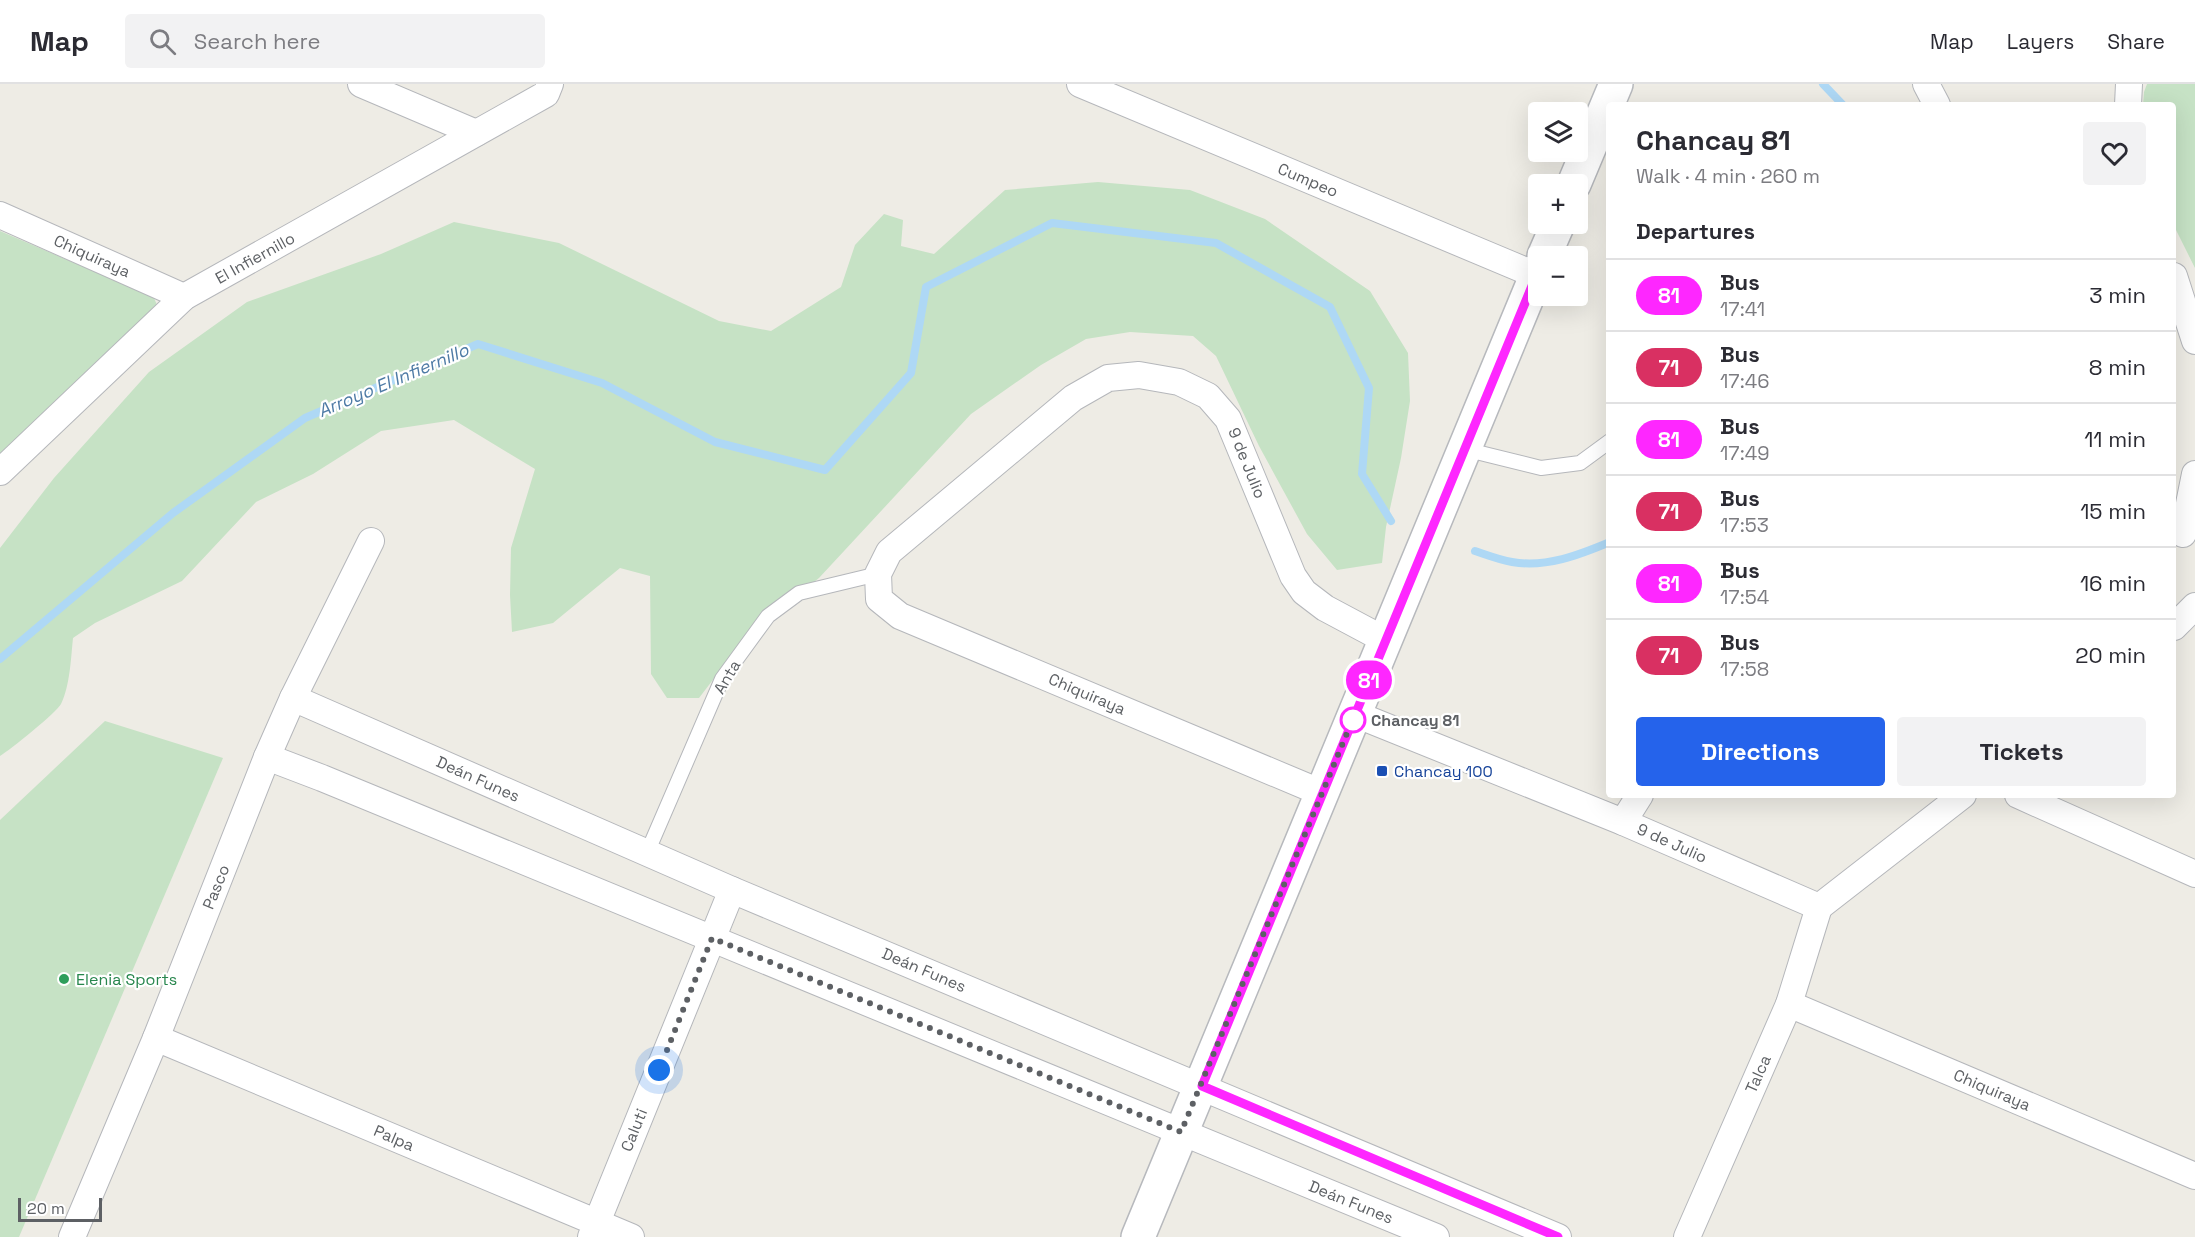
<!DOCTYPE html>
<meta charset="utf-8">
<style>
:root{--surface:#fff;--page:#f2f2f3;--text:#2b2b33;--muted:#7c7c81;--line:#e1e1e2;--accent:#2563eb}
body{margin:0;font-family:"Space Grotesk",sans-serif;background:var(--page);color:var(--text);height:100vh;display:flex;flex-direction:column;font-size:22px;white-space:nowrap}
*{box-sizing:border-box;margin:0}
p{font-size:20px;color:var(--muted)}
.icon{flex:none;width:33px;height:33px;fill:none;stroke:currentColor;stroke-width:2;stroke-linecap:round;stroke-linejoin:round}
.map{position:relative;flex:1;overflow:hidden}
.sheet{position:absolute;left:1606px;top:18px;width:570px;height:696px;display:flex;flex-direction:column;background:var(--surface);border-radius:6px;box-shadow:0 6px 24px #0002}
.sheet>*{flex:none}
.badge{padding:0 12px;border-radius:20px;font-size:21px;line-height:39px}
.tools{position:absolute;left:1528px;top:18px;display:grid;gap:12px}
.tools a{display:grid;place-items:center;width:60px;height:60px;border-radius:6px;background:var(--surface);box-shadow:0 6px 24px #0002;font-size:30px}
.scale{position:absolute;left:18px;bottom:15px;width:84px;box-sizing:border-box;padding-left:6px;border:3px solid #5d6064;border-top:0;font-size:16px;line-height:21px;white-space:nowrap;color:#5d6064;-webkit-text-stroke:4px #fff;paint-order:stroke}
.you{position:absolute;width:30px;height:30px;margin:-15px;border:4px solid #fff;border-radius:50%;background:#1a73e8;box-shadow:0 0 0 9px #1a73e833}
.map>.badge{position:absolute;translate:-50% -50%;box-shadow:0 0 0 3px #fff}
h2{padding:0 30px;font-size:22px;line-height:54px}
.round{display:grid;place-items:center;flex:none;width:63px;height:63px;border-radius:6px;background:var(--page)}
.overview{display:flex;align-items:center;justify-content:space-between;height:102px;padding:0 30px}
h1{font-size:28px;font-weight:700;line-height:45px}
.action{display:flex;gap:12px;margin-top:auto;padding:12px 30px}
.action a{flex:1;height:69px;border-radius:6px;background:var(--accent);color:#fff;font-size:24px;font-weight:700;line-height:69px;text-align:center}
.action a+a{background:var(--page);color:var(--text)}
ul{padding:0;list-style:none}
li{display:flex;align-items:center;gap:18px;height:72px;padding:0 30px;border-top:2px solid var(--line)}
li div{flex:1}
li b{display:block;font-size:22px}
li em{font-style:normal}
li .badge{min-width:66px;font-weight:700;text-align:center}
header{display:flex;align-items:center;gap:36px;box-sizing:border-box;height:84px;padding:0 30px;background:var(--surface);border-bottom:2px solid var(--line)}
header strong{font-size:28px}
nav{display:flex;gap:33px;margin-inline-start:auto;font-size:21px}
.search{width:420px;height:54px;background:var(--page);display:flex;align-items:center;gap:15px;box-sizing:border-box;padding:0 21px;border-radius:6px;color:var(--muted);font-size:22px}
.map>svg:first-child{display:block}
.green{fill:#c6e2c5}
.lines{fill:none;stroke-linecap:round;stroke-linejoin:round}
.stream{stroke:#aed8f5;stroke-width:8}
.service-casing{stroke:#b5b7bb;stroke-width:16}
.minor-casing{stroke:#b5b7bb;stroke-width:28}
.secondary-casing{stroke:#b7b9bd;stroke-width:36}
.service{stroke:#fff;stroke-width:14}
.minor{stroke:#fff;stroke-width:26}
.secondary{stroke:#fff;stroke-width:33}
.line-casing{stroke:#fff;stroke-width:14}
.line{stroke:#fe27ff;stroke-width:9}
.walk{stroke:#5d6064;stroke-width:6;stroke-dasharray:0 10.8}
.stop-dot{fill:#fff;stroke:#fe27ff;stroke-width:3}
.transit-dot{fill:#1a4fb4;stroke:#fff;stroke-width:2}
.leisure-dot{fill:#2e9e5b;stroke:#fff;stroke-width:2}
.labels{text-anchor:middle;dominant-baseline:central;stroke-width:4.5;stroke-linejoin:round;paint-order:stroke}
.street-label{font-size:16px;fill:#5d6064;stroke:#fff}
.stop-label{font-size:16px;font-weight:bold;fill:#5d6064;stroke:#fff;text-anchor:start}
.transit-label{font-size:16px;fill:#164399;stroke:#fff;text-anchor:start}
.leisure-label{font-size:16px;fill:#27864d;stroke:#fff;text-anchor:start}
.water-label{font-size:18px;font-style:italic;fill:#4d7aa5;stroke:#fff}
</style>
<header>
<strong>Map</strong>
<div class="search"><svg class="icon" aria-label="search" viewBox="0 0 24 24"><circle cx="10" cy="10" r="6"/><path d="M15 15l6 6"/></svg>Search here</div>
<nav><a>Map</a><a>Layers</a><a>Share</a></nav>
</header>
<div class="map">
<svg width="2195" height="1153" viewBox="0 0 2195 1153">
<rect width="100%" height="100%" fill="#eeece5"/>
<g class="green">
<polygon points="2147,0 2195,0 2195,184 2174,142 2174,21 2143,21 2144,8"/>
<path d="M 1098,98 L 1190,106 L 1265,135 L 1370,207 L 1408,269 L 1410,317 L 1401,374 L 1386,443 L 1382,479 L 1337,486 L 1307,450 L 1259,362 L 1216,272 L 1193,252 L 1130,248 L 1086,255 L 1041,281 L 971,330 L 819,494 L 748,550 L 699,614 L 667,614 L 651,590 L 650,492 L 620,484 L 553,539 L 512,548 L 510,511 L 511,464 L 535,385 L 454,336 L 381,347 L 313,390 L 256,418 L 182,497 L 95,539 L 73,554 C 71,573 70,602 61,620 C 57,628 10,666 0,672 L 0,464 L 54,394 L 149,288 L 247,218 L 381,170 L 454,138 L 559,159 L 719,237 L 771,247 L 841,203 L 855,161 L 884,130 L 903,136 L 901,162 L 934,170 L 1005,106 Z"/>
<polygon points="0,147 114,196 146,207 154,214 157,221 0,379"/>
<polygon points="105,637 223,674 19,1153 0,1153 0,736"/>
</g>
<g class="lines">
<g class="stream">
<polyline points="1823,0 1843,21"/>
<path d="M 1475,467 C 1487,471 1500,476 1512,478 C 1546,484 1579,471 1610,458"/>
<polyline points="0,575 173,429 305,334 478,260 602,299 715,358 825,386 911,289 926,203 1052,139 1216,159 1330,223 1369,304 1362,390 1391,437"/>
</g>
<g class="service-casing">
<g id="service">
<polyline points="1464,365 1541,384 1580,379 1610,357"/>
<polyline points="647,769 722,595 768,532 799,509 878,490"/>
</g>
</g>
<g class="minor-casing">
<g id="minor">
<polyline points="361,0 476,49"/>
<polyline points="1080,0 1536,191"/>
<polyline points="1926,0 1937,21"/>
<polyline points="2128,21 2129,0"/>
<polyline points="0,131 184,213"/>
<polyline points="2174,192 2195,257"/>
<polyline points="0,388 184,213 546,10 550,0"/>
<polyline points="2183,450 2195,390"/>
<polyline points="2174,543 2195,522"/>
<polyline points="293,614 732,806 1558,1153"/>
<polyline points="1355,630 1623,738 1819,823 1963,711"/>
<polyline points="267,673 322,694 1436,1153"/>
<polyline points="1322,709 900,532 879,515 878,490 889,468 1073,314 1108,294 1139,291 1179,298 1208,312 1228,335 1293,492 1304,508 1325,524 1385,556"/>
<polyline points="2018,711 2195,790"/>
<polyline points="1623,738 1640,711"/>
<polyline points="1789,920 2195,1092"/>
<polyline points="156,954 631,1153"/>
<polyline points="72,1153 156,954 267,673 293,614 371,457"/>
<polyline points="591,1153 732,806"/>
<polyline points="1687,1153 1789,920 1819,823"/>
</g>
</g>
<g class="secondary-casing">
<g id="secondary">
<polyline points="1574,100 1616,0"/>
<polyline points="1544,172 1558,140"/>
<polyline points="1138,1153 1539,185"/>
</g>
</g>
<use href="#service" class="service"/>
<use href="#minor" class="minor"/>
<use href="#secondary" class="secondary"/>
</g>
<g class="lines">
<g class="line-casing">
<polyline id="line" points="1539,185 1202,1002 1558,1153"/>
</g>
<use href="#line" class="line"/>
<polyline class="walk" points="659,986 712,854 1181,1048 1355,630 1353,636"/>
</g>
<circle class="stop-dot" cx="1353" cy="636" r="12"/>
<rect class="transit-dot" x="1376" y="681" width="12" height="12" rx="3"/>
<circle class="leisure-dot" cx="64" cy="895" r="6"/>
<g class="labels">
<g class="street-label">
<text transform="translate(1308 96) rotate(23)">Cumpeo</text>
<text transform="translate(92 172) rotate(24)">Chiquiraya</text>
<text transform="translate(255 174) rotate(-29)">El Infiernillo</text>
<text transform="translate(1247 379) rotate(68)">9 de Julio</text>
<text transform="translate(727 593) rotate(-59)">Anta</text>
<text transform="translate(1087 610) rotate(23)">Chiquiraya</text>
<text transform="translate(478 695) rotate(24)">Deán Funes</text>
<text transform="translate(1672 759) rotate(24)">9 de Julio</text>
<text transform="translate(216 803) rotate(-68)">Pasco</text>
<text transform="translate(924 886) rotate(23)">Deán Funes</text>
<text transform="translate(1758 990) rotate(-66)">Talca</text>
<text transform="translate(1992 1006) rotate(23)">Chiquiraya</text>
<text transform="translate(634 1046) rotate(-68)">Caluti</text>
<text transform="translate(394 1054) rotate(23)">Palpa</text>
<text transform="translate(1351 1118) rotate(22)">Deán Funes</text>
</g>
<g class="stop-label">
<text x="1371" y="636">Chancay 81</text>
</g>
<g class="transit-label">
<text x="1394" y="687">Chancay 100</text>
</g>
<g class="leisure-label">
<text x="76" y="895">Elenia Sports</text>
</g>
<g class="water-label">
<text transform="translate(393 296) rotate(-23)">Arroyo El Infiernillo</text>
</g>
</g>
</svg>
<div class="tools">
<a><svg class="icon" aria-label="layers" viewBox="0 0 24 24"><path d="M12 4l9 5-9 5-9-5zM3 14l9 5 9-5"/></svg></a>
<a>+</a>
<a>−</a>
</div>
<div class="scale">20 m</div>
<div class="you" style="left:659px;top:986px"></div>
<b class="badge" style="left:1369px;top:596px;background:#fe27ff;color:#fff">81</b>
<section class="sheet">
<div class="overview"><div><h1>Chancay 81</h1><p>Walk · 4 min · 260 m</p></div><a class="round"><svg class="icon" aria-label="heart" viewBox="0 0 24 24"><path d="M12 20l-8-8c-3-5 5-10 8-4 3-6 11-1 8 4z"/></svg></a></div>
<h2>Departures</h2>
<ul>
<li><span class="badge" style="background:#fe27ff;color:#fff">81</span><div><b>Bus</b><p>17:41</p></div><em>3 min</em></li>
<li><span class="badge" style="background:#d93062;color:#fff">71</span><div><b>Bus</b><p>17:46</p></div><em>8 min</em></li>
<li><span class="badge" style="background:#fe27ff;color:#fff">81</span><div><b>Bus</b><p>17:49</p></div><em>11 min</em></li>
<li><span class="badge" style="background:#d93062;color:#fff">71</span><div><b>Bus</b><p>17:53</p></div><em>15 min</em></li>
<li><span class="badge" style="background:#fe27ff;color:#fff">81</span><div><b>Bus</b><p>17:54</p></div><em>16 min</em></li>
<li><span class="badge" style="background:#d93062;color:#fff">71</span><div><b>Bus</b><p>17:58</p></div><em>20 min</em></li>
</ul>
<div class="action"><a>Directions</a><a>Tickets</a></div>
</section>
</div>
